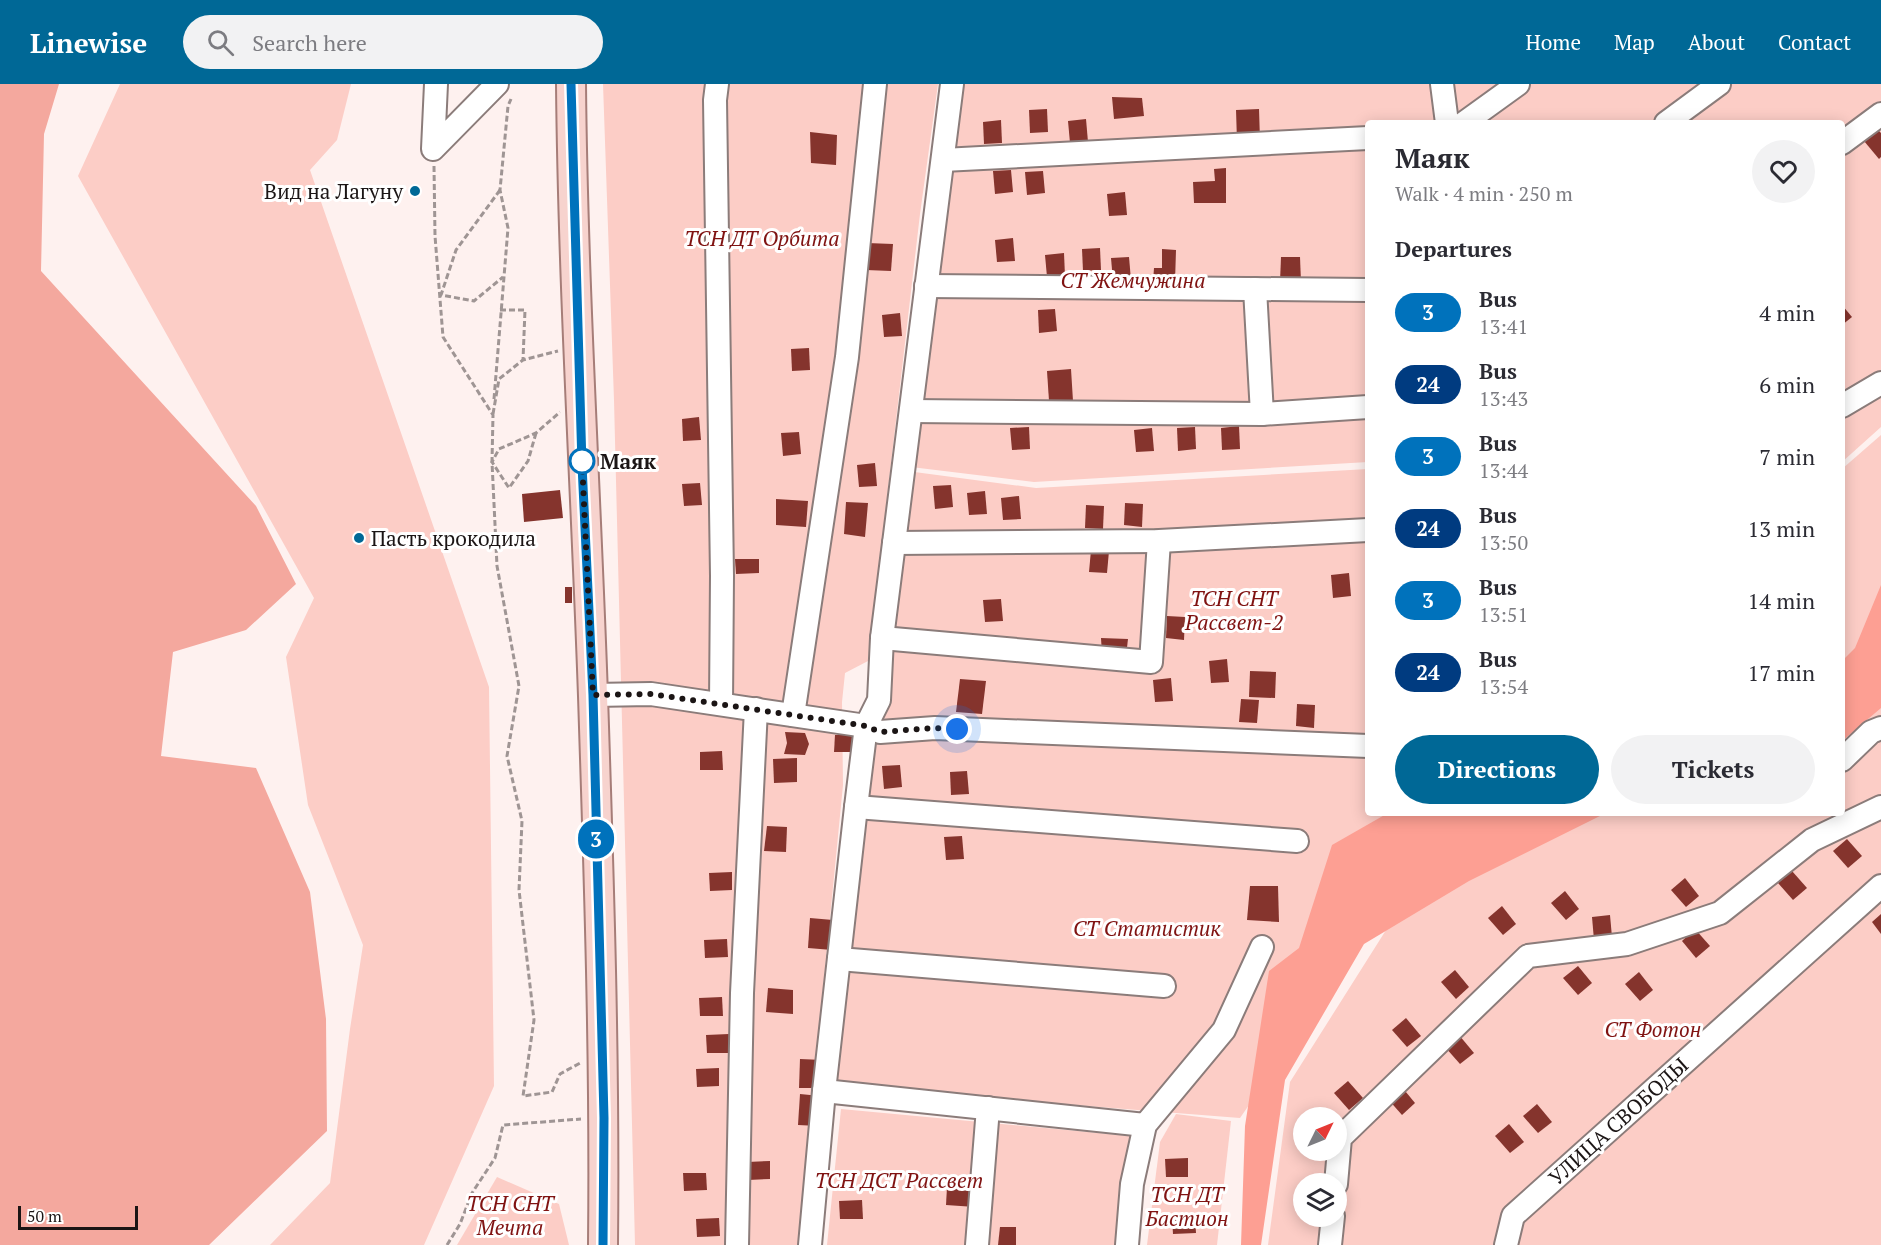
<!DOCTYPE html>
<meta charset="utf-8">
<style>
:root{--surface:#fff;--page:#f2f2f3;--text:#2b2b33;--muted:#7c7c81;--accent:#006896}
body{margin:0;font-family:"PT Serif",serif;background:var(--page);color:var(--text);height:100vh;display:flex;flex-direction:column;font-size:22px;white-space:nowrap}
*{box-sizing:border-box;margin:0}
p{font-size:20px;color:var(--muted)}
.icon{flex:none;width:33px;height:33px;fill:none;stroke:currentColor;stroke-width:2;stroke-linecap:round;stroke-linejoin:round}
.map{position:relative;flex:1;overflow:hidden}
.panel{position:absolute;left:1365px;top:36px;width:480px;height:696px;display:flex;flex-direction:column;background:var(--surface);border-radius:6px;box-shadow:0 3px 15px #0003}
.panel>*{flex:none}
.badge{padding:0 12px;border-radius:20px;font-size:21px;line-height:39px}
.needle{width:39px;rotate:47deg}
.buttons{position:absolute;left:1293px;top:1023px;display:grid;gap:12px}
.buttons a{display:grid;place-items:center;width:54px;height:54px;border-radius:50%;background:var(--surface);box-shadow:0 3px 15px #0003;font-size:30px}
.scale{position:absolute;left:18px;bottom:15px;width:120px;box-sizing:border-box;padding-left:6px;border:3px solid #1b1515;border-top:0;font-size:16px;line-height:21px;white-space:nowrap;color:#1b1515;-webkit-text-stroke:4px #fff;paint-order:stroke}
.you{position:absolute;width:30px;height:30px;margin:-15px;border:4px solid #fff;border-radius:50%;background:#1a73e8;box-shadow:0 0 0 9px #1a73e833}
.map>.badge{position:absolute;translate:-50% -50%;box-shadow:0 0 0 3px #fff}
h2{padding:0 30px;font-size:22px;line-height:54px}
.round{display:grid;place-items:center;flex:none;width:63px;height:63px;border-radius:32px;background:var(--page)}
.summary{display:flex;align-items:center;justify-content:space-between;height:102px;padding:0 30px}
h1{font-size:28px;font-weight:700;line-height:45px}
.action{display:flex;gap:12px;margin-top:auto;padding:12px 30px}
.action a{flex:1;height:69px;border-radius:36px;background:var(--accent);color:#fff;font-size:24px;font-weight:700;line-height:69px;text-align:center}
.action a+a{background:var(--page);color:var(--text)}
ul{padding:0;list-style:none}
li{display:flex;align-items:center;gap:18px;height:72px;padding:0 30px}
li div{flex:1}
li b{display:block;font-size:22px}
li em{font-style:normal}
li .badge{min-width:66px;font-weight:700;text-align:center}
header{display:flex;align-items:center;gap:36px;box-sizing:border-box;height:84px;padding:0 30px;background:var(--accent);color:#fff}
header strong{font-size:28px}
nav{display:flex;gap:33px;margin-inline-start:auto;font-size:21px}
.search{width:420px;height:54px;background:var(--page);display:flex;align-items:center;gap:15px;box-sizing:border-box;padding:0 21px;border-radius:33px;color:var(--muted);font-size:22px}
.map>svg:first-child{display:block}
.green{fill:#fccdc6;fill-rule:evenodd}
.forest{fill:#fd9f93}
.water{fill:#f4a89e}
.building{fill:#85342d}
.lines{fill:none;stroke-linecap:round;stroke-linejoin:round}
.minor-casing{stroke:#8b7c7a;stroke-width:26}
.major-casing{stroke:#a67d78;stroke-width:32}
.path{stroke:#9f9594;stroke-width:3;stroke-dasharray:6 3;stroke-linecap:butt}
.minor{stroke:#fff;stroke-width:22}
.major{stroke:#f7d3ce;stroke-width:28}
.line-casing{stroke:#fff;stroke-width:14}
.line{stroke:#0072bc;stroke-width:9}
.walk{stroke:#1b1515;stroke-width:6;stroke-dasharray:0 10.8}
.poi-dot{fill:#006896;stroke:#fff;stroke-width:2}
.stop-dot{fill:#fff;stroke:#0072bc;stroke-width:3}
.labels{text-anchor:middle;dominant-baseline:central;stroke-width:6;stroke-linejoin:round;paint-order:stroke}
.poi-label{font-size:21px;fill:#1b1515;stroke:#fff;text-anchor:end}
.park-label{font-size:21px;font-style:italic;fill:#801312;stroke:#fff}
.stop-label{font-size:21px;font-weight:bold;fill:#1b1515;stroke:#fff;text-anchor:start}
.street-label{font-size:21px;fill:#1b1515;stroke:#fff}
</style>
<header>
<strong>Linewise</strong>
<div class="search"><svg class="icon" aria-label="search" viewBox="0 0 24 24"><circle cx="10" cy="10" r="6"/><path d="M15 15l6 6"/></svg>Search here</div>
<nav><a>Home</a><a>Map</a><a>About</a><a>Contact</a></nav>
</header>
<div class="map">
<svg width="1881" height="1161" viewBox="0 0 1881 1161">
<rect width="100%" height="100%" fill="#fef1ef"/>
<g class="green">
<polygon points="120,0 351,0 337,56 310,86 489,603 494,1002 424,1161 270,1161 330,1099 350,945 363,861 308,721 286,573 314,514 78,92"/>
<polygon points="603,0 938,0 920,130 868,577 845,589 842,618 843,701 798,1161 635,1161 614,316"/>
<polygon points="959,0 1432,0 1440,39 1368,39 1368,378 1034,398 911,383"/>
<polygon points="1436,0 1881,0 1881,343 1842,378 1842,39 1443,39"/>
<polygon points="1881,351 1881,636 1842,665 1842,385"/>
<polygon points="1368,385 1368,663 879,647 907,387 1036,404"/>
<path d="M 1881,639 L 1881,1161 L 1268,1161 L 1290,998 L 1460,729 L 1842,729 L 1842,668 ZM 1304,1034 L 1336,1034 L 1336,1066 L 1304,1066 ZM 1304,1100 L 1336,1100 L 1336,1132 L 1304,1132 Z"/>
<polygon points="871,655 1368,665 1368,729 1451,729 1240,1034 831,1002"/>
<polygon points="841,1025 1131,1052 1115,1161 827,1161"/>
<polygon points="1176,1030 1231,1037 1217,1161 1147,1161 1160,1058"/>
<polygon points="497,1093 559,1120 569,1161 457,1161"/>
</g>
<g class="forest">
<polygon points="1881,501 1881,624 1842,657 1842,577 1855,564"/>
<polygon points="1388,729 1606,729 1469,797 1364,860 1285,996 1261,1161 1241,1161 1245,1042 1269,887 1299,864 1332,761"/>
</g>
<polygon class="water" points="0,0 59,0 44,50 41,187 256,422 296,500 246,546 173,568 161,672 256,684 310,808 326,935 327,1047 209,1161 0,1161"/>
<g class="building">
<polygon points="1112,13 1142,14 1144,32 1114,35"/>
<polygon points="1047,25 1048,48 1030,49 1029,26"/>
<polygon points="1259,25 1260,56 1237,57 1236,26"/>
<polygon points="1086,35 1088,58 1070,59 1068,37"/>
<polygon points="1001,36 1002,59 984,60 983,38"/>
<polygon points="1878,46 1881,49 1881,73 1879,75 1864,57"/>
<polygon points="810,48 837,51 836,81 811,79"/>
<polygon points="1226,84 1226,119 1194,119 1193,98 1215,97 1214,85"/>
<polygon points="1011,86 1013,108 995,110 993,87"/>
<polygon points="1043,87 1045,109 1027,111 1025,88"/>
<polygon points="1125,108 1127,131 1109,132 1107,110"/>
<polygon points="1013,154 1015,177 997,178 995,156"/>
<polygon points="867,159 893,160 891,187 866,186"/>
<polygon points="1100,164 1101,186 1083,187 1082,165"/>
<polygon points="1162,165 1176,166 1175,198 1153,198 1154,184 1162,184"/>
<polygon points="1064,169 1065,192 1047,193 1045,171"/>
<polygon points="1129,173 1131,196 1113,197 1111,174"/>
<polygon points="1281,173 1300,173 1301,198 1280,198"/>
<polygon points="1842,221 1852,233 1842,241"/>
<polygon points="1055,225 1057,247 1039,249 1038,226"/>
<polygon points="900,229 902,252 884,253 882,231"/>
<polygon points="809,264 810,286 792,287 791,265"/>
<polygon points="1071,285 1073,317 1049,317 1047,287"/>
<polygon points="699,333 701,356 683,357 682,335"/>
<polygon points="1239,342 1240,365 1222,366 1221,344"/>
<polygon points="1029,343 1030,365 1012,366 1010,344"/>
<polygon points="1195,343 1196,365 1178,367 1177,344"/>
<polygon points="1152,344 1154,367 1136,368 1134,346"/>
<polygon points="799,348 801,370 783,372 781,349"/>
<polygon points="875,379 877,402 859,403 857,381"/>
<polygon points="700,399 702,421 684,422 682,400"/>
<polygon points="951,401 953,423 935,425 933,402"/>
<polygon points="560,406 563,434 524,438 522,410"/>
<polygon points="985,407 987,430 969,431 967,409"/>
<polygon points="1019,412 1021,435 1003,436 1001,414"/>
<polygon points="776,415 808,417 806,443 776,441"/>
<polygon points="846,418 868,419 865,453 844,450"/>
<polygon points="1125,419 1143,420 1142,443 1124,441"/>
<polygon points="1086,421 1104,422 1103,445 1085,444"/>
<polygon points="1091,466 1109,467 1107,489 1089,488"/>
<polygon points="735,475 759,475 759,489 736,490"/>
<polygon points="1349,489 1351,512 1333,514 1331,491"/>
<rect x="565" y="503" width="7" height="16"/>
<polygon points="1001,515 1003,537 985,538 983,516"/>
<polygon points="1167,532 1185,533 1184,556 1166,554"/>
<polygon points="1101,554 1128,555 1126,572 1102,571"/>
<polygon points="1227,575 1229,598 1211,599 1209,577"/>
<polygon points="1250,587 1276,588 1275,614 1249,613"/>
<polygon points="1171,594 1173,617 1155,618 1153,596"/>
<polygon points="960,595 986,597 982,630 956,628"/>
<polygon points="1241,615 1259,616 1257,639 1239,638"/>
<polygon points="1297,620 1315,621 1314,644 1296,642"/>
<polygon points="785,648 805,649 809,660 805,671 784,670 787,659"/>
<polygon points="835,651 854,651 853,668 834,668"/>
<polygon points="722,667 723,686 700,686 700,668"/>
<polygon points="797,674 797,698 774,699 773,675"/>
<polygon points="900,681 902,703 884,705 882,682"/>
<polygon points="967,687 969,710 951,711 950,688"/>
<polygon points="767,742 787,743 786,768 764,767"/>
<polygon points="962,752 964,775 946,776 944,753"/>
<polygon points="1847,755 1862,772 1848,784 1833,767"/>
<polygon points="1792,787 1807,804 1793,816 1778,799"/>
<polygon points="732,788 732,806 710,807 709,789"/>
<polygon points="1685,794 1699,812 1686,823 1671,806"/>
<polygon points="1250,802 1278,802 1279,838 1247,836"/>
<polygon points="1565,807 1579,825 1566,836 1551,819"/>
<polygon points="1502,822 1516,840 1503,851 1488,834"/>
<polygon points="1881,830 1881,850 1872,838"/>
<polygon points="1610,831 1612,853 1594,856 1592,833"/>
<polygon points="810,834 833,836 832,866 808,864"/>
<polygon points="1695,845 1710,862 1696,874 1682,857"/>
<polygon points="727,855 728,873 705,874 704,856"/>
<polygon points="1578,882 1592,899 1578,911 1563,894"/>
<polygon points="1455,886 1469,903 1456,915 1441,898"/>
<polygon points="1639,888 1653,906 1640,917 1625,900"/>
<polygon points="768,904 793,906 793,930 766,928"/>
<polygon points="722,913 723,932 700,932 699,914"/>
<polygon points="1406,934 1421,952 1407,963 1392,946"/>
<polygon points="729,950 729,969 707,969 706,951"/>
<polygon points="1459,951 1474,969 1460,980 1445,963"/>
<polygon points="800,975 823,976 822,1004 799,1004"/>
<polygon points="719,984 719,1002 697,1003 696,985"/>
<polygon points="1348,997 1363,1014 1349,1026 1334,1009"/>
<polygon points="1401,1002 1415,1019 1402,1031 1387,1014"/>
<polygon points="800,1010 820,1012 818,1042 798,1041"/>
<polygon points="1537,1020 1552,1038 1538,1049 1523,1032"/>
<polygon points="1509,1040 1524,1058 1510,1069 1495,1052"/>
<polygon points="1188,1074 1188,1093 1166,1093 1165,1075"/>
<polygon points="770,1077 770,1095 748,1096 747,1078"/>
<polygon points="683,1089 706,1089 707,1106 684,1107"/>
<polygon points="947,1103 976,1105 975,1123 946,1121"/>
<polygon points="862,1116 863,1135 840,1135 839,1117"/>
<polygon points="1195,1131 1196,1149 1173,1150 1172,1132"/>
<polygon points="719,1134 720,1152 697,1153 696,1135"/>
<polygon points="1000,1143 1016,1143 1016,1161 998,1161"/>
</g>
<g class="lines">
<g class="minor-casing">
<g id="minor">
<polyline points="436,0 433,65 497,0"/>
<polyline points="717,0 715,16 722,492 721,620"/>
<polyline points="1442,0 1447,39"/>
<polyline points="1464,39 1518,0"/>
<polyline points="1666,39 1719,0"/>
<polyline points="1842,59 1881,30"/>
<polyline points="943,76 1368,54"/>
<polyline points="926,202 1368,206"/>
<polyline points="1255,205 1262,330"/>
<polyline points="1842,322 1881,299"/>
<polyline points="911,327 1262,330 1368,323"/>
<polyline points="894,459 1159,457 1368,446"/>
<polyline points="882,554 1151,578 1159,457"/>
<polyline points="593,611 651,610 866,642 880,648 935,644 1368,662"/>
<polyline points="793,631 847,273 875,0"/>
<polyline points="1842,676 1871,648 1881,644"/>
<polyline points="856,723 1297,757"/>
<polyline points="839,875 1164,902"/>
<polyline points="824,1007 1145,1041"/>
<polyline points="1336,1100 1340,1054 1528,872 1627,860 1720,829 1812,756 1881,723"/>
<polyline points="737,1161 742,909 756,625"/>
<polyline points="810,1161 824,1007 856,723 866,642 879,616 882,554 952,0"/>
<polyline points="977,1161 988,1024"/>
<polyline points="1127,1161 1132,1100 1145,1041 1224,946 1262,863"/>
<polyline points="1330,1161 1333,1132"/>
<polyline points="1506,1161 1513,1132 1881,802"/>
</g>
</g>
<g class="major-casing">
<path id="major" d="M 571,0 C 573,204 586,408 593,612 C 599,795 605,978 603,1161"/>
</g>
<g class="path">
<polyline points="434,82 435,152 443,253 493,331 492,378 497,482 519,602 507,672 522,737 519,806 534,936 523,1012 552,1008 560,990 582,978"/>
<polyline points="500,106 456,166 441,211 474,217 503,193"/>
<polyline points="500,226 525,226 523,276"/>
<polyline points="494,315 508,144 500,106 508,22 511,15"/>
<polyline points="493,330 499,295 523,276 558,267"/>
<polyline points="536,349 528,377 509,404 492,378 499,365 536,349 560,328"/>
<polyline points="447,1161 460,1140 472,1109 495,1074 503,1041 581,1035"/>
</g>
<use href="#minor" class="minor"/>
<use href="#major" class="major"/>
</g>
<g class="lines">
<g class="line-casing">
<polyline id="line" points="571,0 582,381 593,611 604,1034 603,1161"/>
</g>
<use href="#line" class="line"/>
<polyline class="walk" points="582,377 593,611 651,610 866,642 880,648 935,644 957,645"/>
</g>
<g class="poi-dot">
<circle cx="415" cy="107" r="6"/>
<circle cx="359" cy="454" r="6"/>
</g>
<circle class="stop-dot" cx="582" cy="377" r="12"/>
<g class="labels">
<g class="poi-label">
<text x="403" y="107">Вид на Лагуну</text>
<text x="371" y="454" text-anchor="start">Пасть крокодила</text>
</g>
<g class="park-label">
<text x="762" y="154">ТСН ДТ Орбита</text>
<text x="1133" y="196">СТ Жемчужина</text>
<text x="1234" y="514">ТСН СНТ<tspan x="1234" dy="24">Рассвет-2</tspan></text>
<text x="1147" y="844">СТ Статистик</text>
<text x="1653" y="945">СТ Фотон</text>
<text x="899" y="1096">ТСН ДСТ Рассвет</text>
<text x="1187" y="1110">ТСН ДТ<tspan x="1187" dy="24">Бастион</tspan></text>
<text x="510" y="1119">ТСН СНТ<tspan x="510" dy="24">Мечта</tspan></text>
</g>
<g class="stop-label">
<text x="600" y="377">Маяк</text>
</g>
<g class="street-label">
<text transform="translate(1618 1037) rotate(-42)">УЛИЦА СВОБОДЫ</text>
</g>
</g>
</svg>
<div class="buttons">
<a><svg class="needle" viewBox="-14 -14 28 28"><path d="M0-13l5 13h-10z" fill="#e53935"/><path d="M0 13l5-13h-10z" fill="#7c7c81"/></svg></a>
<a><svg class="icon" aria-label="layers" viewBox="0 0 24 24"><path d="M12 4l9 5-9 5-9-5zM3 14l9 5 9-5"/></svg></a>
</div>
<div class="scale">50 m</div>
<div class="you" style="left:957px;top:645px"></div>
<b class="badge" style="left:596px;top:755px;background:#0072bc;color:#fff">3</b>
<section class="panel">
<div class="summary"><div><h1>Маяк</h1><p>Walk · 4 min · 250 m</p></div><a class="round"><svg class="icon" aria-label="heart" viewBox="0 0 24 24"><path d="M12 20l-8-8c-3-5 5-10 8-4 3-6 11-1 8 4z"/></svg></a></div>
<h2>Departures</h2>
<ul>
<li><span class="badge" style="background:#0072bc;color:#fff">3</span><div><b>Bus</b><p>13:41</p></div><em>4 min</em></li>
<li><span class="badge" style="background:#003b80;color:#fff">24</span><div><b>Bus</b><p>13:43</p></div><em>6 min</em></li>
<li><span class="badge" style="background:#0072bc;color:#fff">3</span><div><b>Bus</b><p>13:44</p></div><em>7 min</em></li>
<li><span class="badge" style="background:#003b80;color:#fff">24</span><div><b>Bus</b><p>13:50</p></div><em>13 min</em></li>
<li><span class="badge" style="background:#0072bc;color:#fff">3</span><div><b>Bus</b><p>13:51</p></div><em>14 min</em></li>
<li><span class="badge" style="background:#003b80;color:#fff">24</span><div><b>Bus</b><p>13:54</p></div><em>17 min</em></li>
</ul>
<div class="action"><a>Directions</a><a>Tickets</a></div>
</section>
</div>
